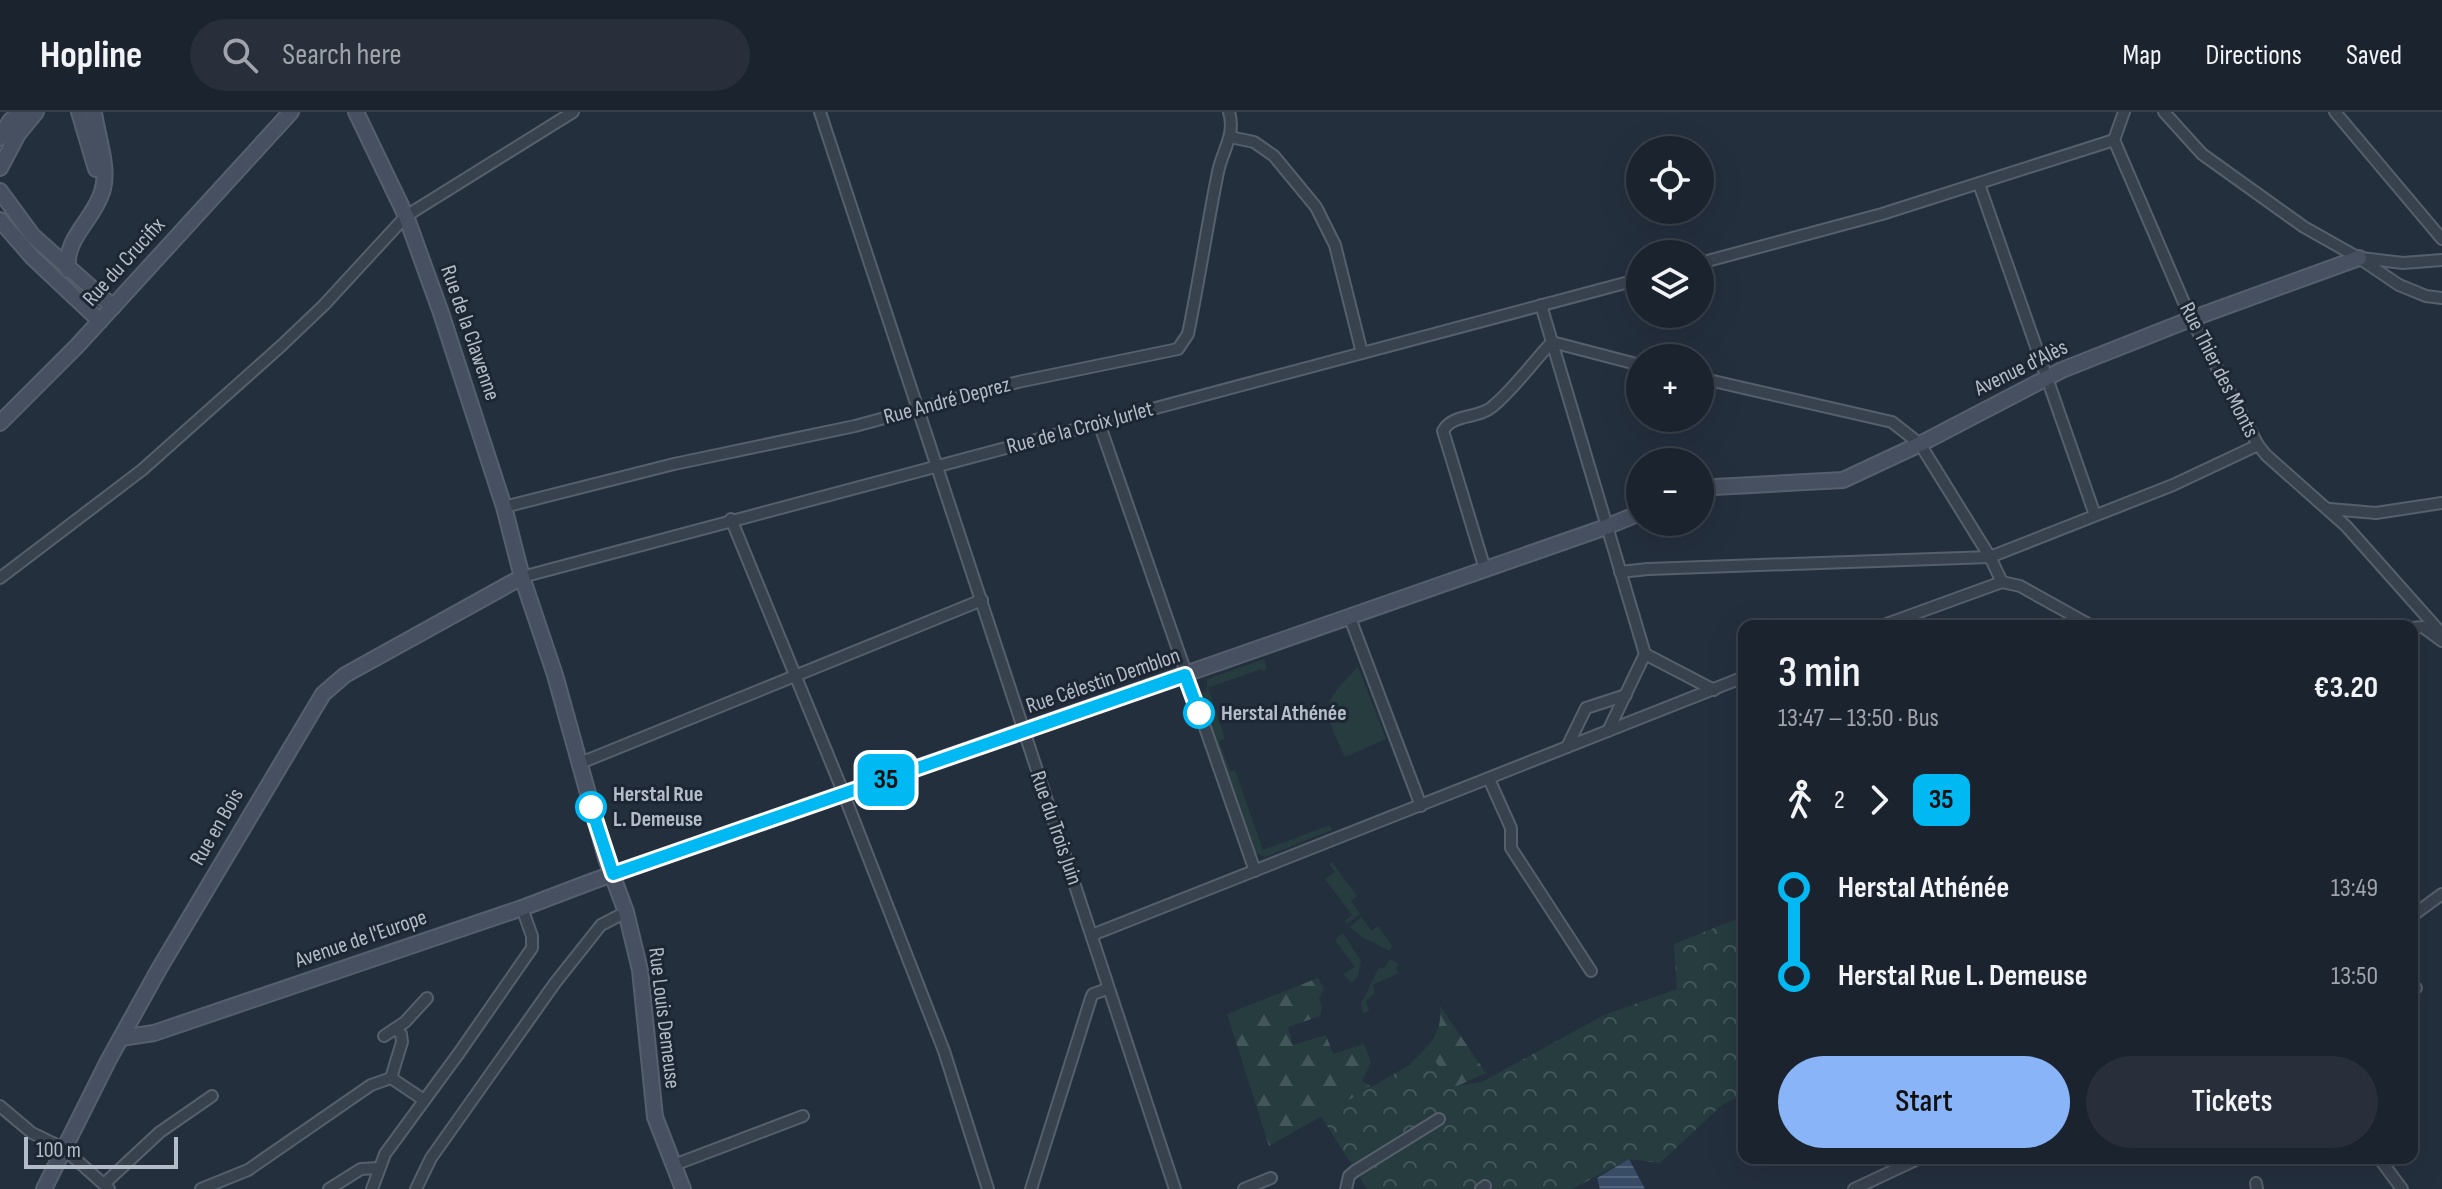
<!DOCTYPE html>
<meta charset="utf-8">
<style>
:root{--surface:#1b232e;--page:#282f3a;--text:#f1f3f6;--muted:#a0a4aa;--line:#39404a;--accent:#8ab4f8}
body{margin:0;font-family:"Sofia Sans Condensed",sans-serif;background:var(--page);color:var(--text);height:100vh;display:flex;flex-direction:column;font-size:30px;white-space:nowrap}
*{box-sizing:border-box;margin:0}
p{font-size:26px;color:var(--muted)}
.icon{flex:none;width:44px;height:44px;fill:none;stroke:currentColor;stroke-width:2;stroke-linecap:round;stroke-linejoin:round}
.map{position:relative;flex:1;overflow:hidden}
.sheet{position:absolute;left:1738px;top:508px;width:680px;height:544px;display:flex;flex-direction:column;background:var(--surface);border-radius:16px;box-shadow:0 8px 32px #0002,0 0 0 2px var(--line)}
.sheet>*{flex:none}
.badge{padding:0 16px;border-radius:12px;font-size:28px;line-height:52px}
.buttons{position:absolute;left:1626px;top:24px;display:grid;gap:16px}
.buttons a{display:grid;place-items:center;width:88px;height:88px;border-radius:50%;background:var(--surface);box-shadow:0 8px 32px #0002,0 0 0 2px var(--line);font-size:40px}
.scale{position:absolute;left:24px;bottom:20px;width:154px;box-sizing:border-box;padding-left:8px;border:4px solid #b4bcc9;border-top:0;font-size:22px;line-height:28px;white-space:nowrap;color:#b4bcc9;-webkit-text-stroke:6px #1d2633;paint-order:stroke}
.map>.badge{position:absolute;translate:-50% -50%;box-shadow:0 0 0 4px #fff}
.legs{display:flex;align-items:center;gap:12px;height:88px;padding:0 40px;font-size:26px}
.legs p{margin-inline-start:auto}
.overview{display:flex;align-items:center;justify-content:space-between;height:136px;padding:0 40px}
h1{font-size:44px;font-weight:600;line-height:60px}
.primary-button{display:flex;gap:16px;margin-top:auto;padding:16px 40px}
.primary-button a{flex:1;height:92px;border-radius:48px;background:var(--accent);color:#111;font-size:32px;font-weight:600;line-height:92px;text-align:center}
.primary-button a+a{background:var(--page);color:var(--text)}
ul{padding:0 40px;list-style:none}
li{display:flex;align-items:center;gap:28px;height:88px;font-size:30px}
li i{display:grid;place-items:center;width:12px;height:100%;margin:0 10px;background:currentColor}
li i::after{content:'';width:20px;height:20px;margin:-10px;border:6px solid;border-radius:50%;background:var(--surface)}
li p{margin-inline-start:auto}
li:first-child i{background:linear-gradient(#0000 50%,currentColor 0)}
li:last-child i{background:linear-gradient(currentColor 50%,#0000 0)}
header{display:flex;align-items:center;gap:48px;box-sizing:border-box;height:112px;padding:0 40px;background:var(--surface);border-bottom:2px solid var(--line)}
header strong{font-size:38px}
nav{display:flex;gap:44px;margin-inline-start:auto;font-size:28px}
.search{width:560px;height:72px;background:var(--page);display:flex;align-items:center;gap:20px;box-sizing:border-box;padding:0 28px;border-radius:44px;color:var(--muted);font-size:30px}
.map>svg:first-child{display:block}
.green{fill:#263c3f}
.forest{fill:url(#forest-firs)}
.park{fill:url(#park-crowns)}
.water{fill:url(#water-rules)}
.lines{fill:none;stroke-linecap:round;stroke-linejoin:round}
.street-casing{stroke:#565f6c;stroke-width:14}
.secondary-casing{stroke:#565f6c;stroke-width:18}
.street{stroke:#38414e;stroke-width:10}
.secondary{stroke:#465061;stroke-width:14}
.line-1-casing{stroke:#fff;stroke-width:18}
.line-1{stroke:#00b9f2;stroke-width:12}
.stop-1-dot{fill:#fff;stroke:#00b9f2;stroke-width:4}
.labels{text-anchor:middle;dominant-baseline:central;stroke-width:6;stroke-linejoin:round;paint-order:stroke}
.street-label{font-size:22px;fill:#b4bcc9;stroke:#1d2633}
.stop-label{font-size:22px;font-weight:bold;fill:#b4bcc9;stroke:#1d2633;text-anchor:start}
</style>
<header>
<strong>Hopline</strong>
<div class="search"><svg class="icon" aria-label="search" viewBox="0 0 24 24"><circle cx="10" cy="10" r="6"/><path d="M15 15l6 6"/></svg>Search here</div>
<nav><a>Map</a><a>Directions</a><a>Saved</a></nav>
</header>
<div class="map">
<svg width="2442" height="1077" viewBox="0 0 2442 1077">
<defs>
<pattern id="forest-firs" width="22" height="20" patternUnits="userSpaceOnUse" patternTransform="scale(2)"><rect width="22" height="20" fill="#263c3f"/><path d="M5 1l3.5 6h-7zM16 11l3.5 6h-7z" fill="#435659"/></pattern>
<pattern id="park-crowns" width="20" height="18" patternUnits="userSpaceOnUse" patternTransform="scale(2)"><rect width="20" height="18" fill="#263c3f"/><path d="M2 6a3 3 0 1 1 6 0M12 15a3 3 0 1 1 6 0" fill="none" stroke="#435659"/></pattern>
<pattern id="water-rules" width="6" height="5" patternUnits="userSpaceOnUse" patternTransform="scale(2)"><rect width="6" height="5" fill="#394c67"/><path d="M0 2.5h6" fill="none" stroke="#53647b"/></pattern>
</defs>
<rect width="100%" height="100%" fill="#242f3e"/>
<g class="green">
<polygon points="1264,547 1267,557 1263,559 1261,557 1208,576 1225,627 1219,629 1230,659 1235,658 1263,738 1330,713 1332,718 1265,745 1256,741 1200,582 1207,579 1207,567"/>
<path d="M 1358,555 L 1386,627 L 1345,645 C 1323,595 1318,596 1358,555 Z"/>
<polygon points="1332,750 1357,784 1351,789 1360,802 1347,812 1345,809 1352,803 1325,767 1335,760 1329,752"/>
<polygon points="1361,805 1372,819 1378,814 1392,834 1390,839 1362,825 1350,815"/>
<polygon points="1343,821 1361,849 1358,864 1352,871 1343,862 1355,855 1335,828"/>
<polygon points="1390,847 1399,852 1396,856 1399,861 1373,873 1375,881 1366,889 1369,899 1363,901 1361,892 1378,857 1385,855"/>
</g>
<g class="forest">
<polygon points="1318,866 1324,877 1319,887 1322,894 1320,904 1288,915 1293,933 1326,923 1333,942 1364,932 1371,951 1362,969 1372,975 1269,1034 1227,902"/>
<path d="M 1440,894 L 1486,961 L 1455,975 L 1429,942 L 1409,953 C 1428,934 1443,923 1440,894 Z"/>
</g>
<polygon class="park" points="1744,804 1744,982 1722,993 1660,1051 1629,1047 1572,1077 1367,1077 1321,1004 1429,942 1455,974 1482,970 1604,903 1677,877 1674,832"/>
<polygon class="water" points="1629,1047 1645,1077 1600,1077 1597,1066"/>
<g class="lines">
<g class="street-casing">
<g id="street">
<polyline points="820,0 1175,1077"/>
<polyline points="2164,0 2202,42 2304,115 2359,146 2399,173 2426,184 2442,186"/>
<polyline points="2335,0 2442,127"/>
<polyline points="1230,25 1254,30 1274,44 1316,95 1335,133 1362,241"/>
<polyline points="2114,28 2191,207 2258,333 2266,343 2346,414 2442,522"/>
<polyline points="2114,28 2124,0"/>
<polyline points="1979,72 2095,403"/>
<polyline points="2361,146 2403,151 2442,148"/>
<polyline points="1700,151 1882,102 2114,28"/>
<polyline points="1541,193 1645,542"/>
<polyline points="1700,266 1892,310 1920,332 1990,445 2002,470"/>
<polyline points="1099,311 1255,759"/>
<path d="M 504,395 L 674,352 L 855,314 L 1018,270 L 1178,237 L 1188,222 C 1199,169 1207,114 1218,60 C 1222,39 1236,23 1229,0"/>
<polyline points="2330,397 2376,401 2442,391"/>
<polyline points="731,407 839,670 944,939 988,1077"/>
<path d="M 1485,457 L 1448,335 L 1443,319 C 1453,301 1478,307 1492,295 C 1514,277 1532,251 1552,230 L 1640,253"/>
<polyline points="1620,460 1648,457 1990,445 2173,373 2258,333"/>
<polyline points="522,465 1640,167"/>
<polyline points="0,466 142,358 281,234 324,193 406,104 573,0"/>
<polyline points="2002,470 2020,474 2092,514"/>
<polyline points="1350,506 1421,694"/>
<polyline points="1881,514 2002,470"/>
<polyline points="2412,516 2423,515 2442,529"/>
<polyline points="1645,542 1714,578"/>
<polyline points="1608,619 1645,542"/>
<polyline points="1567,635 1586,596 1626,583"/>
<polyline points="578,652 982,488"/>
<polyline points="1489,667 1511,716 1511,736 1591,859"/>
<polyline points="2412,804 2442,782"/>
<polyline points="1092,823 1744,565"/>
<polyline points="2412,877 2416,876"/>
<polyline points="384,924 405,910 427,886"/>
<polyline points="391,966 402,930 401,922 396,917"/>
<polyline points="391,966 424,988"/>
<polyline points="0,994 32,1021 63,1036 109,1077"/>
<polyline points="2379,1046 2402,1077"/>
<polyline points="674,1053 803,1004"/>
<polyline points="2256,1071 2257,1077"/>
<polyline points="104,1072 160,1020 212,984"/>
<polyline points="201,1077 248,1058 371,973 391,966"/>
<polyline points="329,1077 361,1057 378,1056"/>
<polyline points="372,1077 385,1042 459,941 532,836 532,824 522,796"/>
<polyline points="416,1077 431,1046 555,871 601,813 626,800"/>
<polyline points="1031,1077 1091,886 1093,882 1107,877"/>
<polyline points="1244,1077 1271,1066"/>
<polyline points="1346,1077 1349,1064 1355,1059 1439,1007"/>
<polyline points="1481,1077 1485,1074"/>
<polyline points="1854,1077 1920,1046"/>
</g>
</g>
<g class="secondary-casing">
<g id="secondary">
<polyline points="79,0 96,57"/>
<polyline points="356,0 406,104 441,201 504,395 522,465 555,563 606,746 626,800 640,858 655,1005 683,1077"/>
<polyline points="0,26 10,9 20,0"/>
<polyline points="0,56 18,22 36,0"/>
<polyline points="0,79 33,124 113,195"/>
<polyline points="0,108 33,146 100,209"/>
<path d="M 68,158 C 64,126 93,109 102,80 C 110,56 97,25 94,0"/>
<polyline points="0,311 77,234 291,0"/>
<polyline points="1700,380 1714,375 1843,368 1920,332 2062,258 2191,207 2359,146"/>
<polyline points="121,926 154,921 522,796 593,769 1606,415 1640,401"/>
<polyline points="44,1077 108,949 159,857 323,582 345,563 522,465"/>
</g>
</g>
<use href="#street" class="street"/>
<use href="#secondary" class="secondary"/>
</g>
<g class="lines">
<g class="line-1-casing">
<polyline id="line-1" points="591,695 613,762 1185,563 1199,601"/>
</g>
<use href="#line-1" class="line-1"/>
</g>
<g class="stop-1-dot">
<circle cx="1199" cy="601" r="14"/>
<circle cx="591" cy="695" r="14"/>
</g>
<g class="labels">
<g class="street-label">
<text transform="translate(124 150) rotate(-48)">Rue du Crucifix</text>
<text transform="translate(470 221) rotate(71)">Rue de la Clawenne</text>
<text transform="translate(2021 256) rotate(-26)">Avenue d'Alès</text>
<text transform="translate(2219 258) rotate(63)">Rue Thier des Monts</text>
<text transform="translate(947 289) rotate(-15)">Rue André Deprez</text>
<text transform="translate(1080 316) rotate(-15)">Rue de la Croix Jurlet</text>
<text transform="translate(1103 569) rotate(-19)">Rue Célestin Demblon</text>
<text transform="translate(217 715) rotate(-60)">Rue en Bois</text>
<text transform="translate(1056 716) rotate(71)">Rue du Trois Juin</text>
<text transform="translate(361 827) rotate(-19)">Avenue de l'Europe</text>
<text transform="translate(664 906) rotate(83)">Rue Louis Demeuse</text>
</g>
<g class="stop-label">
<text x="1221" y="601">Herstal Athénée</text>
<text x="613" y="682">Herstal Rue<tspan x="613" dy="25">L. Demeuse</tspan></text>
</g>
</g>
</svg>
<div class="buttons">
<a><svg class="icon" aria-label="locate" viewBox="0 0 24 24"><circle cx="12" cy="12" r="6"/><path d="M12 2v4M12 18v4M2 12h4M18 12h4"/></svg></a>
<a><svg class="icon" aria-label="layers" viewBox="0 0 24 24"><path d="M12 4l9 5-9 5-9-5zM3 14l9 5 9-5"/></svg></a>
<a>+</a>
<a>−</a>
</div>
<div class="scale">100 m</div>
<b class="badge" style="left:886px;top:668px;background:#00b9f2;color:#111">35</b>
<section class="sheet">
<div class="overview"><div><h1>3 min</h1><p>13:47 – 13:50 · Bus</p></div><b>€3.20</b></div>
<div class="legs"><svg class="icon" aria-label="walk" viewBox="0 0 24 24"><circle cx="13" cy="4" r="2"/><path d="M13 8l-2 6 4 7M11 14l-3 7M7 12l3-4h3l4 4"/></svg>2<svg class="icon" aria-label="forward" viewBox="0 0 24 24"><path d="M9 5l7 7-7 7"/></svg><b class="badge" style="background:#00b9f2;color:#111">35</b></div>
<ul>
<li><i style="color:#00b9f2"></i><b>Herstal Athénée</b><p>13:49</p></li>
<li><i style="color:#00b9f2"></i><b>Herstal Rue L. Demeuse</b><p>13:50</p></li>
</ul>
<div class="primary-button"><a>Start</a><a>Tickets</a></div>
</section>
</div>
